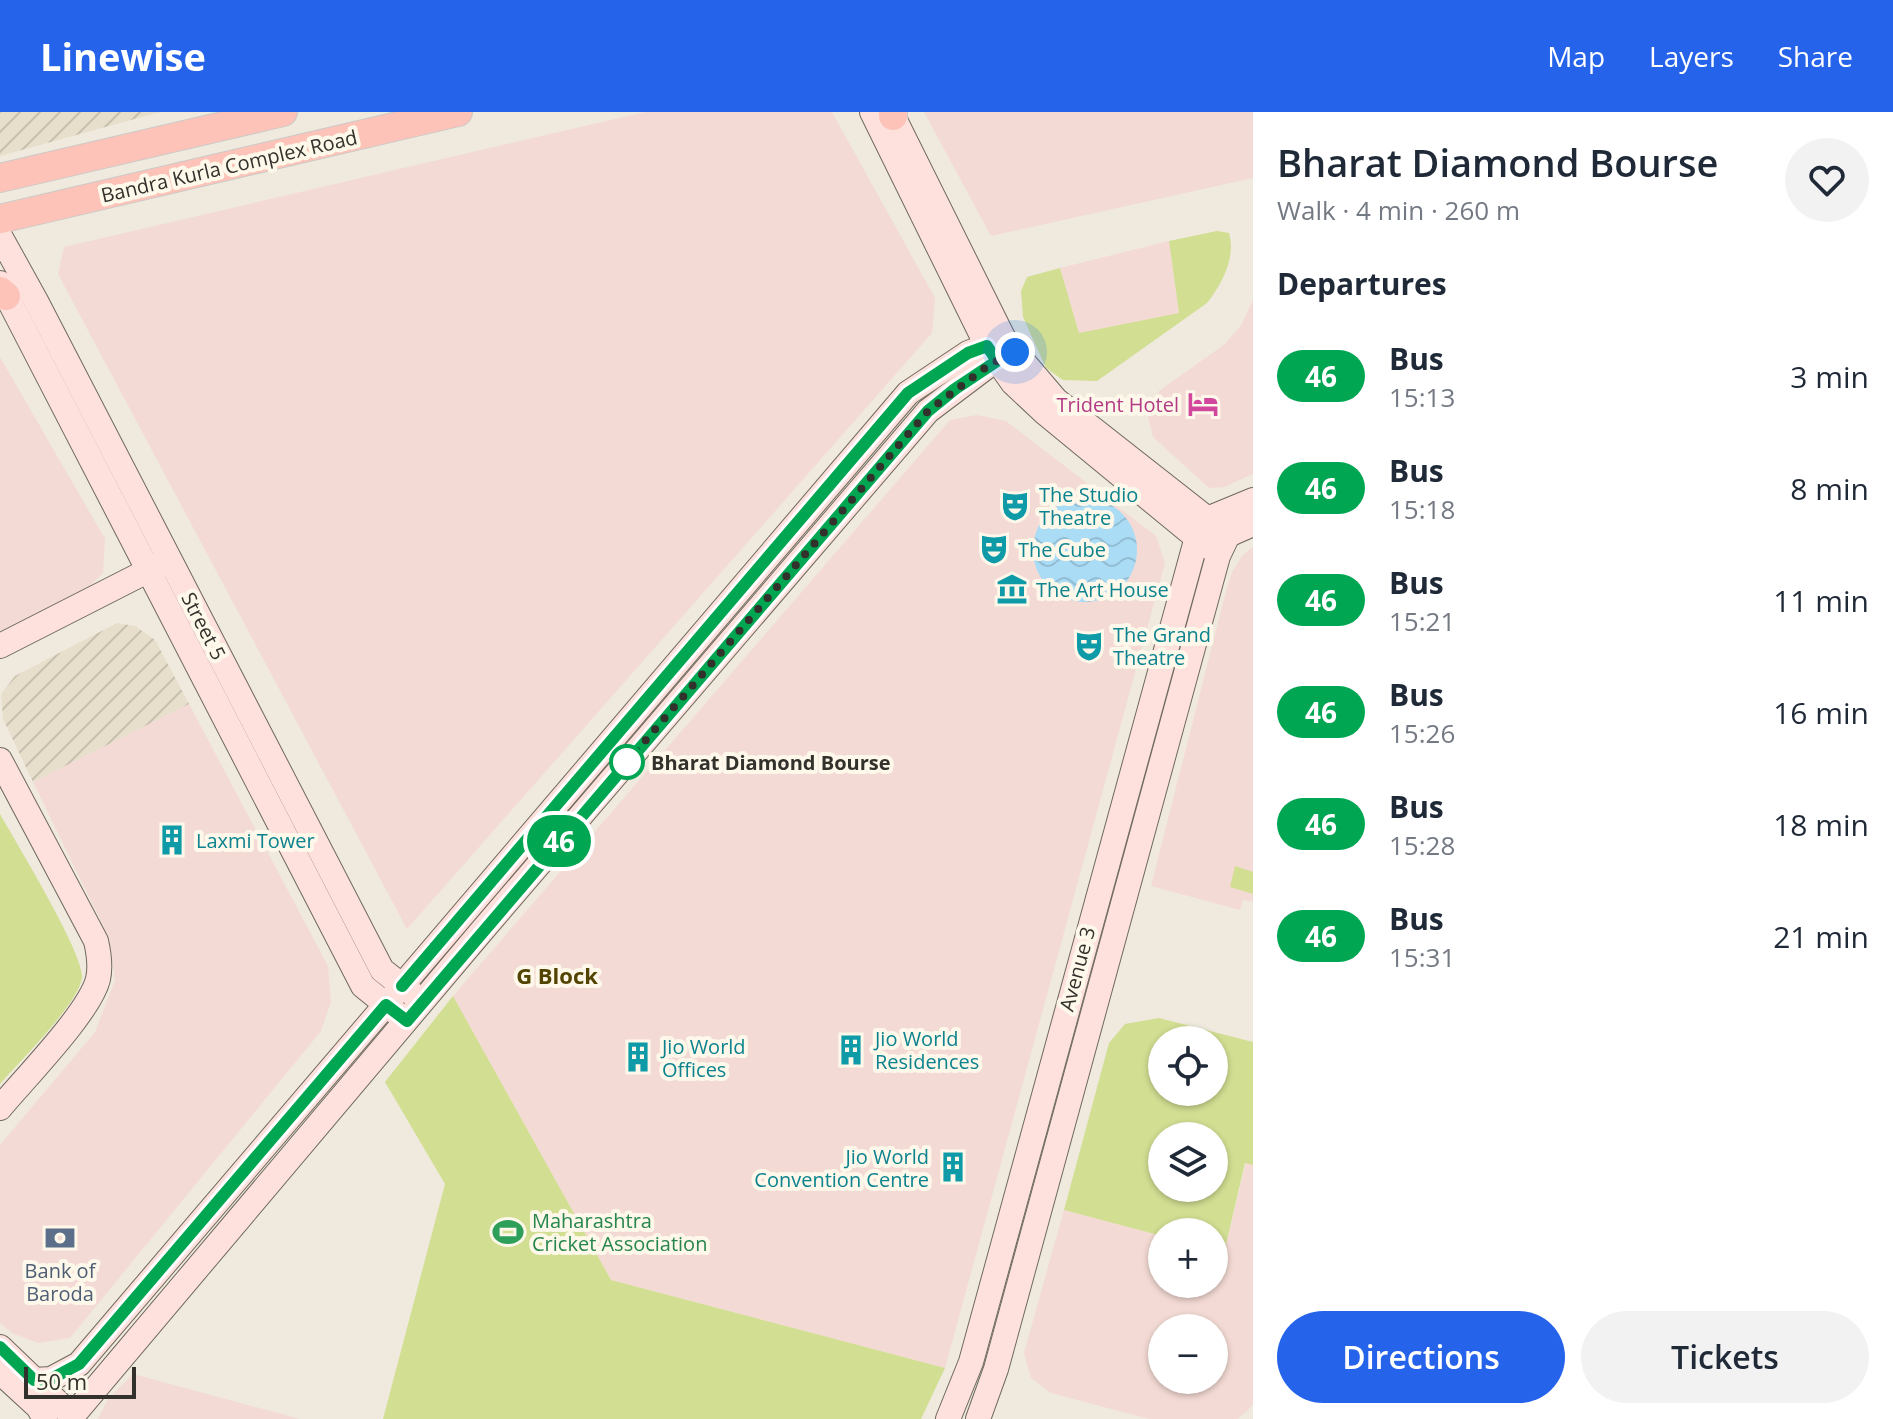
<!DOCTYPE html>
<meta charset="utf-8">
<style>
:root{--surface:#fff;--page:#f2f2f3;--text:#1f2937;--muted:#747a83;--accent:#2563eb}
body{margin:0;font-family:"Open Sans",sans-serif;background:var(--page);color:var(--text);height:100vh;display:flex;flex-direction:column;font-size:30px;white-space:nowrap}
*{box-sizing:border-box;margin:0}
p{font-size:26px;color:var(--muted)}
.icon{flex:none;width:44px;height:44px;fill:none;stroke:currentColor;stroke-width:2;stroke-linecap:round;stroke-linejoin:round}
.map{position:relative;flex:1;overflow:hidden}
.panel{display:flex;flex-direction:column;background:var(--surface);width:640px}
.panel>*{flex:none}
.badge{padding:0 16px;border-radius:26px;font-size:28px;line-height:52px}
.controls{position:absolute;left:1148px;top:914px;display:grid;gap:16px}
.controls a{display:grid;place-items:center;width:80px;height:80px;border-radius:50%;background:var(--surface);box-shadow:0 2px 6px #0004;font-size:40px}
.scale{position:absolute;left:24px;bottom:20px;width:112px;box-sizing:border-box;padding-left:8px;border:4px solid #33312c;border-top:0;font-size:22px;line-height:28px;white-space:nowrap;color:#33312c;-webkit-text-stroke:6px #fdf8ea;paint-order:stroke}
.you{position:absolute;width:40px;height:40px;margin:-20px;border:6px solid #fff;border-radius:50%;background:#1a73e8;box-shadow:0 0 0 12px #1a73e833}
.map>.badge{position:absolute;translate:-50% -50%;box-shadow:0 0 0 4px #fff}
h2{padding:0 24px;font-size:30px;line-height:72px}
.round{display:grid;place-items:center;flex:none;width:84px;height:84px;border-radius:42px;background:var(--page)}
.head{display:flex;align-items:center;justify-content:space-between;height:136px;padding:0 24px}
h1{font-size:38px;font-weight:600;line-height:60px}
.primary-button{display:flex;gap:16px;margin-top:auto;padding:16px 24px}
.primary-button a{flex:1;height:92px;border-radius:48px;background:var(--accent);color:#fff;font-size:32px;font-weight:600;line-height:92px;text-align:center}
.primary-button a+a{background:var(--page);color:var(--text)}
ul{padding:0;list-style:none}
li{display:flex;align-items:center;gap:24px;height:112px;padding:0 24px}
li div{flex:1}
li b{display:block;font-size:30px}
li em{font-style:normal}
li .badge{min-width:88px;font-weight:700;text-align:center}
header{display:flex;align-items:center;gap:48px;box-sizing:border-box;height:112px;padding:0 40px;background:var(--accent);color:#fff}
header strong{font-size:38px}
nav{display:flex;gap:44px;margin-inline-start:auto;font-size:28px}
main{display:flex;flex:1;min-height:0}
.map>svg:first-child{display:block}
.commercial{fill:#f4dad4;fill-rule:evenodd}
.industrial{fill:url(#industrial-furrows)}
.green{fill:#d2de92;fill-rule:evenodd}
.water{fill:url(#water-waves)}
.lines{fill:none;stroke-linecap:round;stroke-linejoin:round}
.secondary-casing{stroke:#6e695e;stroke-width:26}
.primary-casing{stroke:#cac9c8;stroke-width:30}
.secondary{stroke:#fee1dc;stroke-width:24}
.primary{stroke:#fdc3b8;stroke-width:28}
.line-casing{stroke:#fff;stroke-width:18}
.line{stroke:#00a651;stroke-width:12}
.walk{stroke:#33312c;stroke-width:8;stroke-dasharray:0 14.4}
.stop-dot{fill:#fff;stroke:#00a651;stroke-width:4}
.labels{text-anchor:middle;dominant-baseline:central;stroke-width:8;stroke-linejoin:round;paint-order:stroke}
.street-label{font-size:20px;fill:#33312c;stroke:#fdf8ea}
.hotel-label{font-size:20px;fill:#b23c85;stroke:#fdf8ea;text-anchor:end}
.culture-label{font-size:20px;fill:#0d838f;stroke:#fdf8ea;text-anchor:start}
.stop-label{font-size:20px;font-weight:bold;fill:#33312c;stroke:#fdf8ea;text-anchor:start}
.leisure-label{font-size:20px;fill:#27864d;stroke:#fdf8ea;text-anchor:start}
.service-label{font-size:20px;fill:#4e5e75;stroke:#fdf8ea}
.neighbourhood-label{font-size:22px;font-weight:bold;fill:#534300;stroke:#fdf8ea}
</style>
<header>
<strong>Linewise</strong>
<nav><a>Map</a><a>Layers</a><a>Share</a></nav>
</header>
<main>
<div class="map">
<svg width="1253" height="1307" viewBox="0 0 1253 1307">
<defs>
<pattern id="industrial-furrows" width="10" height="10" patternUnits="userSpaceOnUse" patternTransform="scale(2)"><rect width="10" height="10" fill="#e7dfcb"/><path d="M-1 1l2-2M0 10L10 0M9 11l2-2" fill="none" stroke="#c7c0ae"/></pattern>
<pattern id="water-waves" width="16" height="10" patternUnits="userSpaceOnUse" patternTransform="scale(2)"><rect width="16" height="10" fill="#aadcf6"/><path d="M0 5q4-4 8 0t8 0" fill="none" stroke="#93bdd3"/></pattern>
</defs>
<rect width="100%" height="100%" fill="#efeadd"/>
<g class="commercial">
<polygon points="645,0 832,0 935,186 932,221 407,817 58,162 64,135"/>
<polygon points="924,0 1253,0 1253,66 991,124"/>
<polygon points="1169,129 1179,201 1079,221 1060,156"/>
<polygon points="1253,188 1253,362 1224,375 1209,376 1153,325 1148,305 1159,279 1225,232 1242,212"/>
<polygon points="0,245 105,427 103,461 72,492 0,526"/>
<polygon points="977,303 1006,309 1156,424 1165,451 945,1256 611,1168 453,884 950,308"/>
<polygon points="1253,435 1253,790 1243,788 1240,798 1151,774 1226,479 1232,460 1242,444"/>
<polygon points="189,592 328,854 331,890 321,919 70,1226 38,1231 12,1221 0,1211 0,1033 95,920 115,868 109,826 33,670"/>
<path d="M 1246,1051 L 1253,1053 L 1253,1292 L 1247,1299 L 1237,1307 L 1149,1307 L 1051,1281 L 1031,1266 L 1024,1241 L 1064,1098 L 1162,1124 L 1162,1172 L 1214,1172 L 1214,1138 L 1224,1141 ZM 1162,1216 L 1214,1216 L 1214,1268 L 1162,1268 Z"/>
<polygon points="133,1262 300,1307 98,1307 108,1287"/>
</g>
<g class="industrial">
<polygon points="0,0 160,0 0,44"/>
<polygon points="117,511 135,514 155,528 189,592 33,670 3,607 1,582 15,564"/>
</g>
<g class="green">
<path d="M 1217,119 L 1229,121 C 1236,146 1222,172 1207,191 L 1097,269 L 1063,268 L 1046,256 L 1023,205 L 1021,179 L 1027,165 L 1060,156 L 1079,221 L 1179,201 L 1169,129 Z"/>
<path d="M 0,702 C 15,729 85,843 82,866 C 78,892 19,950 0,972 Z"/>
<polygon points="1235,754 1253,760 1253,782 1230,775"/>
<polygon points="453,884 611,1168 945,1256 921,1307 383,1307 445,1072 385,970"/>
<path d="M 1159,906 L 1253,930 L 1253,1053 L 1245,1051 L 1224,1141 L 1214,1138 L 1214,1120 L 1162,1120 L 1162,1124 L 1064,1098 L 1109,931 L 1125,912 ZM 1162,928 L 1214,928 L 1214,980 L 1162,980 ZM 1163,1024 L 1214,1024 L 1214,1076 L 1162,1076 Z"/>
</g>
<circle class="water" cx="1085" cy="438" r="52"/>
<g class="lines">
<g class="secondary-casing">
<g id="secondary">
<polyline points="872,0 987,234 1013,271 1045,301 1208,435"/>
<polyline points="891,0 1004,227 1056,288 1228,423 1218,444 996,1257 978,1307"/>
<polyline points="0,124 36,189 382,858 415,884"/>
<polyline points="0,171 363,874 399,903"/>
<polyline points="1228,423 1253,412"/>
<polyline points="0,534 161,452"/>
<path d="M 0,648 L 96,829 C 99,842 101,854 98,867 C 90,900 24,967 0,996"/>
<polyline points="0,1235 73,1305"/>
<polyline points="0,1260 38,1295 45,1307"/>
<polyline points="34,1268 51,1267 79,1252 908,281 968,241 1004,227"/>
<polyline points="70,1307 480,821 928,299 989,253 1015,240"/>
<polyline points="948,1307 971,1250 1197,425 1207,407 1253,388"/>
</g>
</g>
<g class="primary-casing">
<g id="primary">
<polyline points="893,0 893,4"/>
<polyline points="0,66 283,0"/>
<polyline points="0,107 458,0"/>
<polyline points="0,179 6,184"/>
</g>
</g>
<use href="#secondary" class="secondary"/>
<use href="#primary" class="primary"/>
</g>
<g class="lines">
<g class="line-casing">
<polyline id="line" points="0,1235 34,1268 51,1267 79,1252 386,893 407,909 928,299 955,277 997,249 987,234 968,241 908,281 402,874"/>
</g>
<use href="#line" class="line"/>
<polyline class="walk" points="627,650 928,299 989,253 1015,240"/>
</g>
<defs>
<g id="hotel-bare" transform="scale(2.4)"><path d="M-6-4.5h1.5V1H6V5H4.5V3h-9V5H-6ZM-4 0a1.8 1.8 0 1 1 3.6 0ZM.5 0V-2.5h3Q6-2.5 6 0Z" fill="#d1479c" stroke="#fdf8ea" stroke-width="2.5" paint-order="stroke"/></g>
<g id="theatre-bare" transform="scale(2.4)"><path d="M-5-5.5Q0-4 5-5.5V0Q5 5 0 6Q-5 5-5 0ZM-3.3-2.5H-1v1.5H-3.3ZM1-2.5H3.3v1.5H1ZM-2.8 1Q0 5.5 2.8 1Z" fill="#0f9aa8" stroke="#fdf8ea" stroke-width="2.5" paint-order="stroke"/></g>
<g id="museum-bare" transform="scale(2.4)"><path d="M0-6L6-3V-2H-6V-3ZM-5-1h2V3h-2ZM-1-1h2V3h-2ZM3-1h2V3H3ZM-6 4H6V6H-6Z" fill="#0f9aa8" stroke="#fdf8ea" stroke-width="2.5" paint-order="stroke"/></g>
<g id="building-bare" transform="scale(2.4)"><path d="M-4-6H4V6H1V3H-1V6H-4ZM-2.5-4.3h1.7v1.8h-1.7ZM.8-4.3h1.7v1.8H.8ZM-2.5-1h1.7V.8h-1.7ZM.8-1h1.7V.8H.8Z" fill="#0f9aa8" stroke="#fdf8ea" stroke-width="2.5" paint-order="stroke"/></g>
<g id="stadium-bare" transform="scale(2.4)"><path d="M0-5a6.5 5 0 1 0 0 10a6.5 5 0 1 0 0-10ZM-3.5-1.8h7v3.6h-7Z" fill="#2e9e5b" stroke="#fdf8ea" stroke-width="2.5" paint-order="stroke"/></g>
<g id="bank-bare" transform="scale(2.4)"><path d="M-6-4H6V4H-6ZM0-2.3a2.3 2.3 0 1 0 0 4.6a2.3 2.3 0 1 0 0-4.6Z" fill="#5c6f8a" stroke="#fdf8ea" stroke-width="2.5" paint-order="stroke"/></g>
</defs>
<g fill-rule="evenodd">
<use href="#hotel-bare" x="1203" y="292"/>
<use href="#theatre-bare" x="1015" y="394"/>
<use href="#theatre-bare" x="994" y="437"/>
<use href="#museum-bare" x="1012" y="477"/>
<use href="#theatre-bare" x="1089" y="534"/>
<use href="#building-bare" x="172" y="728"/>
<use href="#building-bare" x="851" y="938"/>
<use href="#building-bare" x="638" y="945"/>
<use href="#building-bare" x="953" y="1055"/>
<use href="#stadium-bare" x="508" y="1120"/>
<use href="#bank-bare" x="60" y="1126"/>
</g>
<circle class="stop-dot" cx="627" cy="650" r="16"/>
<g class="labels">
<g class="street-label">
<text transform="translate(229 54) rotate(-13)">Bandra Kurla Complex Road</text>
<text transform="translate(204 514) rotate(63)">Street 5</text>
<text transform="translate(1077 857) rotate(-75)">Avenue 3</text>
</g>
<g class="hotel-label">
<text x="1179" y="292">Trident Hotel</text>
</g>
<g class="culture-label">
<text x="1039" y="382">The Studio<tspan x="1039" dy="23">Theatre</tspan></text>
<text x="1018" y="437">The Cube</text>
<text x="1036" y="477">The Art House</text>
<text x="1113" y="522">The Grand<tspan x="1113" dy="23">Theatre</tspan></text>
<text x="196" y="728">Laxmi Tower</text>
<text x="875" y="926">Jio World<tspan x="875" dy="23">Residences</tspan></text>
<text x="662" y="934">Jio World<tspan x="662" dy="23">Offices</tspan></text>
<text x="929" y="1044" text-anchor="end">Jio World<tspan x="929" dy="23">Convention Centre</tspan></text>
</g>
<g class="stop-label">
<text x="651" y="650">Bharat Diamond Bourse</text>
</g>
<g class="leisure-label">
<text x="532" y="1108">Maharashtra<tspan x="532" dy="23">Cricket Association</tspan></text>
</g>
<g class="service-label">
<text x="60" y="1158">Bank of<tspan x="60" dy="23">Baroda</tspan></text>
</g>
<g class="neighbourhood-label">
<text x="557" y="863">G Block</text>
</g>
</g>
</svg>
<div class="controls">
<a><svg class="icon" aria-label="locate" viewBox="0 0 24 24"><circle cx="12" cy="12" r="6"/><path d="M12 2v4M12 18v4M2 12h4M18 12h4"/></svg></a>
<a><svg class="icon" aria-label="layers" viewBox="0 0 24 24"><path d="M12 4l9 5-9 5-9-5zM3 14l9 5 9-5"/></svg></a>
<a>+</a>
<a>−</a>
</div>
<div class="scale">50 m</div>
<div class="you" style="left:1015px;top:240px"></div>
<b class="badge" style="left:559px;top:729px;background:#00a651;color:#fff">46</b>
</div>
<section class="panel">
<div class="head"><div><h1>Bharat Diamond Bourse</h1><p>Walk · 4 min · 260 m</p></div><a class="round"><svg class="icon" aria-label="heart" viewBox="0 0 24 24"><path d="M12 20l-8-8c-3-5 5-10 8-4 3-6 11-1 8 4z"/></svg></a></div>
<h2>Departures</h2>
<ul>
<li><span class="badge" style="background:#00a651;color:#fff">46</span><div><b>Bus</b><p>15:13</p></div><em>3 min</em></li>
<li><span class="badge" style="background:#00a651;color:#fff">46</span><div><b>Bus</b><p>15:18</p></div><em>8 min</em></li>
<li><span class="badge" style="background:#00a651;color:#fff">46</span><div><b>Bus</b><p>15:21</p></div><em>11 min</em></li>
<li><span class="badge" style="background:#00a651;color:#fff">46</span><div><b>Bus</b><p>15:26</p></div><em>16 min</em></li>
<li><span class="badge" style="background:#00a651;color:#fff">46</span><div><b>Bus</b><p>15:28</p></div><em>18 min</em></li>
<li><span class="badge" style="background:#00a651;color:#fff">46</span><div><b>Bus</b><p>15:31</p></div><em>21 min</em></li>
</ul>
<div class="primary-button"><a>Directions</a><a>Tickets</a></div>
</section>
</main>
